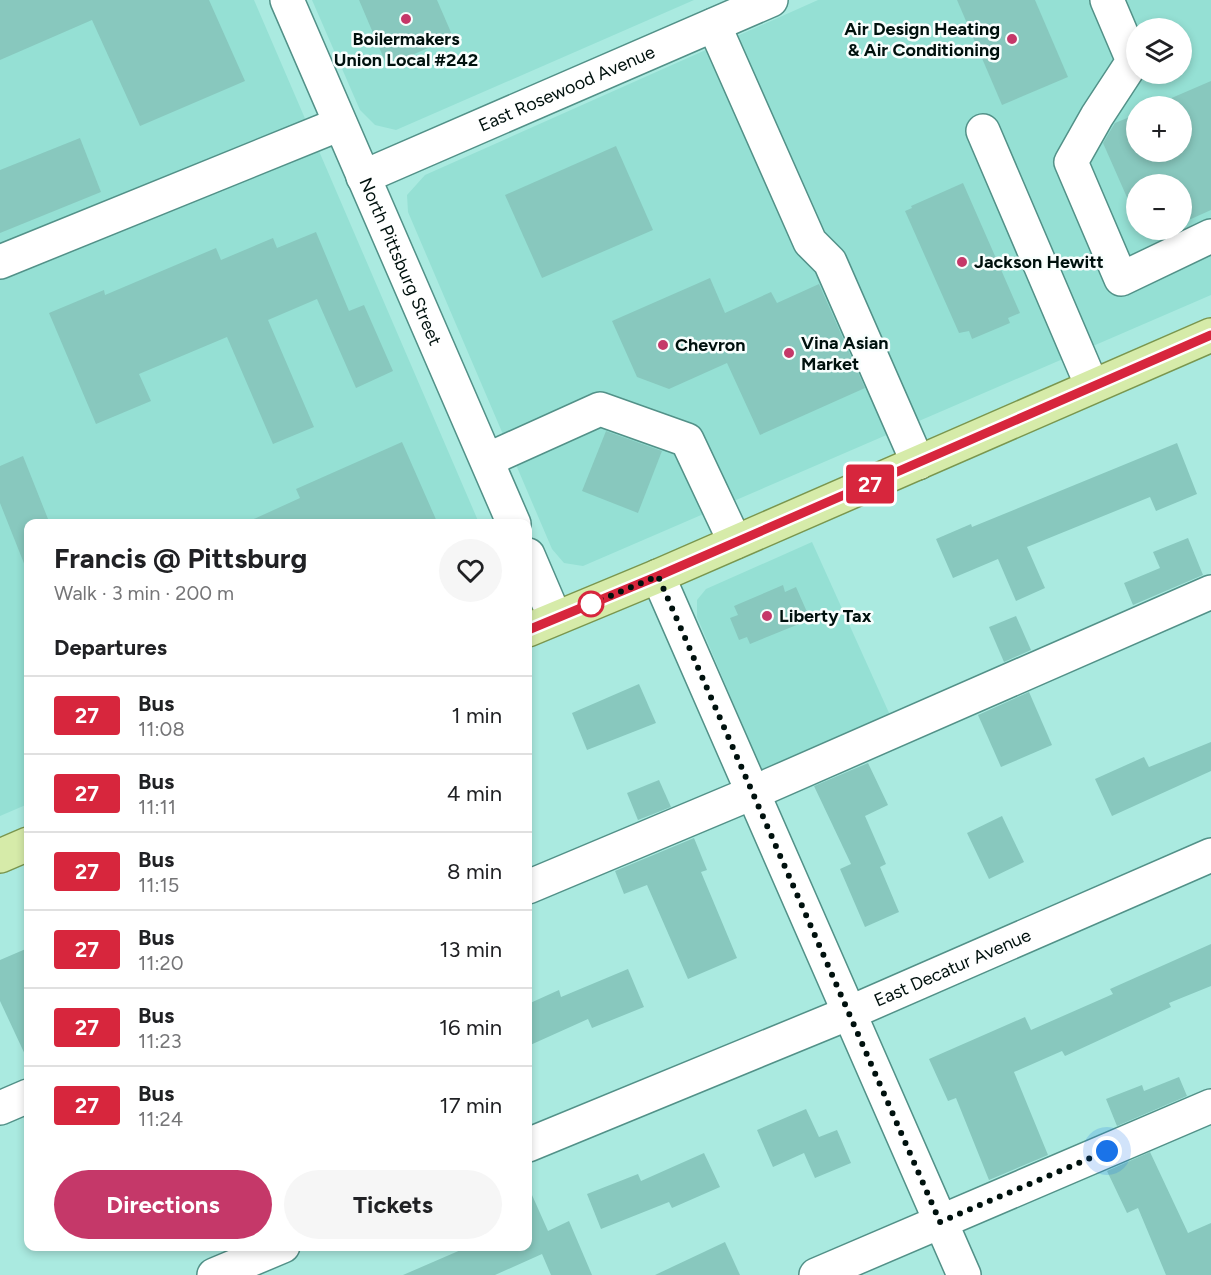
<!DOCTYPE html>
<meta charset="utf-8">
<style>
:root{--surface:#fff;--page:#f6f6f6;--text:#202124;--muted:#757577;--line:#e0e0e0;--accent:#c53869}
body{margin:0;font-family:Figtree,sans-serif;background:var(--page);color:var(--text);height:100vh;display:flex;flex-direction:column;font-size:22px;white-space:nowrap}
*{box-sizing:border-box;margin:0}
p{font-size:20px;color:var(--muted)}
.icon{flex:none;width:33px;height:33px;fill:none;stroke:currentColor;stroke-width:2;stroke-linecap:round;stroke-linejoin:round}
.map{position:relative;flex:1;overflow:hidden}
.panel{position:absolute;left:24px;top:519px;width:508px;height:732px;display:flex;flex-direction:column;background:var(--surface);border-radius:12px;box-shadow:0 3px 9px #0003}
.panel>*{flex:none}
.badge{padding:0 12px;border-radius:4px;font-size:21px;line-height:39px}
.fabs{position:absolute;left:1126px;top:18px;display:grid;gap:12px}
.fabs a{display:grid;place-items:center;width:66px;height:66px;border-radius:50%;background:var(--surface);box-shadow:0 3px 9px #0003;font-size:30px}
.you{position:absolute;width:30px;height:30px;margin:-15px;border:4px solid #fff;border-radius:50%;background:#1a73e8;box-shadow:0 0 0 9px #1a73e833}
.map>.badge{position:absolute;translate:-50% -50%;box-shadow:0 0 0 3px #fff}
h2{padding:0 30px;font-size:22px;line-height:54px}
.round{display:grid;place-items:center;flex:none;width:63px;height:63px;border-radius:32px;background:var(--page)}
.headline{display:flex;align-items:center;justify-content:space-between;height:102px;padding:0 30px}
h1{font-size:28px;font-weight:700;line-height:45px}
.cta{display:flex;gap:12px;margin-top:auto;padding:12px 30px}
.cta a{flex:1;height:69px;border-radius:36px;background:var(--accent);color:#fff;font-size:24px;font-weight:700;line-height:69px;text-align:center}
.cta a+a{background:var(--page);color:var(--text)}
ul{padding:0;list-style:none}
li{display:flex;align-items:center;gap:18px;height:78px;padding:0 30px;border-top:2px solid var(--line)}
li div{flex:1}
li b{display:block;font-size:22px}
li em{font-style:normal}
li .badge{min-width:66px;font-weight:700;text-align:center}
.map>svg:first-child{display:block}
.built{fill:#95e0d4;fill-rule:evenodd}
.building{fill:#88c8be}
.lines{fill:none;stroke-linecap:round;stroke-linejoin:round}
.minor-casing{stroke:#529188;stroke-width:36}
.major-casing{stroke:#7a964e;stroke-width:36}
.minor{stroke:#fff;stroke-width:33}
.major{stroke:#d6eba9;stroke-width:33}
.line-casing{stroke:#fff;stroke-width:14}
.line{stroke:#d7263d;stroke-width:9}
.walk{stroke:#00110e;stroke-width:6;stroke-dasharray:0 10.8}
.poi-dot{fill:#c53869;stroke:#f8fefd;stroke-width:2}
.stop-dot{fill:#fff;stroke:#d7263d;stroke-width:3}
.labels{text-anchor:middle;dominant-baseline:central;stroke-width:5;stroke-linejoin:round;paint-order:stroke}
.poi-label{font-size:18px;font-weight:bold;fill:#00110e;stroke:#f8fefd;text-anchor:start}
.street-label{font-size:18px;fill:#00110e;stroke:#f8fefd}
</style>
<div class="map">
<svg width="1211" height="1275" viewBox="0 0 1211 1275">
<rect width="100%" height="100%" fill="#aaeae0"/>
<g class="built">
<polygon points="0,0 254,0 479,523 28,524 28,804 0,816"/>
<polygon points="312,0 694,0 396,130 375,125 360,110"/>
<path d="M 818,0 L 1211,0 L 1211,295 L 583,566 L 564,563 L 552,549 L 408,212 L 407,195 L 425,175 ZM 1137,28 L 1182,28 L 1182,74 L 1137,74 ZM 1137,106 L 1182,106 L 1182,152 L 1137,152 ZM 1137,184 L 1182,184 L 1182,230 L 1137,230 Z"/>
<polygon points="812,542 894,724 766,781 697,617 697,600 706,589"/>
</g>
<g class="building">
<polygon points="0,0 209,0 245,81 140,126 92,20 0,60"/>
<polygon points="359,0 437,0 453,37 387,66"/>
<polygon points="957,0 1035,0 1068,77 1002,105"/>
<polygon points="1211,81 1211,210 1182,223 1182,184 1137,184 1137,220 1103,143 1115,123 1137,114 1137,152 1182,152 1182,106 1153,106"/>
<polygon points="80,138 101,192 0,233 0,170"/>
<polygon points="616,146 653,230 542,278 505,195"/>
<polygon points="963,183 1020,313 1008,318 1010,323 972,339 969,331 959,333 905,211 912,208 911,206"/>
<polygon points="316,232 349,311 364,305 393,371 356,388 317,299 268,320 314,427 273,444 227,337 139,374 151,401 96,424 49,313 104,290 105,295 216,248 221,260 273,238 277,248"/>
<polygon points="710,278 725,313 771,292 777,303 819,284 865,388 760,435 727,363 669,389 637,377 612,321"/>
<polygon points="606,431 662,451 638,513 582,491"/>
<polygon points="402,442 438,524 243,524 300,498 296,489"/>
<polygon points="1177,443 1197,494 1156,511 1150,497 1027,547 1045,588 1016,601 998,559 953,578 936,539 971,524 972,527"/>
<polygon points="23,456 50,524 28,524 27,571 0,503 0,466"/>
<polygon points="1188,538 1203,575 1133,605 1124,583 1160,568 1153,552"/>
<polygon points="783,585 785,592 796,587 807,612 796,617 799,624 750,644 747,637 739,640 730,618 738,615 734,606"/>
<polygon points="1016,616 1031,650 1004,662 989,627"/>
<polygon points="639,684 656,723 587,750 572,713"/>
<polygon points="1029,692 1052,745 1001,767 978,715"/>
<polygon points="1211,742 1211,771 1112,816 1095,779 1144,757 1149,767"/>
<polygon points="868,763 888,805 865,816 886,864 880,867 899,912 865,927 840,869 851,864 814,786"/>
<polygon points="659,780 671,807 638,820 627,793"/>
<polygon points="1002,816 1024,862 989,879 967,833"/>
<polygon points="694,838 707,870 701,872 737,958 688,979 647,885 624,894 615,871"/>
<polygon points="1211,944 1211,986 1169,1003 1171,1007 1065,1056 1062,1051 1014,1072 1048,1155 989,1180 956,1098 948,1101 929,1059 1025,1017 1031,1030 1113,994 1110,989"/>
<polygon points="28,948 28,1061 0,1001 0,960"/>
<polygon points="628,969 644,1007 592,1028 588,1019 528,1046 528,1004 559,990 561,997"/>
<polygon points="1179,1077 1187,1096 1117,1126 1106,1099 1142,1085 1144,1091"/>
<polygon points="806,1109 819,1137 837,1130 851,1163 815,1178 804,1153 773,1167 757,1130"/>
<polygon points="1150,1152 1188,1233 1211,1223 1211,1275 1166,1275 1138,1208 1127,1213 1107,1171"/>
<polygon points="704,1153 720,1187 672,1208 669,1202 601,1229 587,1194 638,1174 641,1181"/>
<polygon points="528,1186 548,1231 569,1221 592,1275 551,1275 542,1254 495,1275 403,1275 470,1246 528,1246"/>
<polygon points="725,1242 740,1275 655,1275"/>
</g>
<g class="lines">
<g class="minor-casing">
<g id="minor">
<path id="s1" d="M 287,0 L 514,524"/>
<polyline points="1107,0 1133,61 1097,116 1071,162 1121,279 1211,236"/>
<polyline points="714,25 810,242 830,262 918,463"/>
<polyline points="983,131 1092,386"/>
<path id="s2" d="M 363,177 L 771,0"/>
<polyline points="0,262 340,124"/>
<polyline points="487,460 600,409 687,440 735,542"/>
<polyline points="528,555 555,618"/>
<polyline points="658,576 964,1275"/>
<polyline points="528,887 752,793 1211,592"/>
<polyline points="0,1108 28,1096"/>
<path id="s3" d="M 528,1145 L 849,1013 L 1211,855"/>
<polyline points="214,1275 283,1246"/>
<polyline points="816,1275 1211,1106"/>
</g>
</g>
<g class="major-casing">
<g id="major">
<polyline points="528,630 658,576 1211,335"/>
<polyline points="0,856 28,844"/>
</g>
</g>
<use href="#minor" class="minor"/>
<use href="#major" class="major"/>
</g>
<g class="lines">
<g class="line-casing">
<polyline id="line" points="528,630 658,576 1211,335"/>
</g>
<use href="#line" class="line"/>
<polyline class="walk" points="591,604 658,576 940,1222 1107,1151"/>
</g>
<g class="poi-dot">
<circle cx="406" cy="19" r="6"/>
<circle cx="1012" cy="39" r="6"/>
<circle cx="962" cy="262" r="6"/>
<circle cx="663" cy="345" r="6"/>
<circle cx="789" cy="353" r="6"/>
<circle cx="767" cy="616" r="6"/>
</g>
<circle class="stop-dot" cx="591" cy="604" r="12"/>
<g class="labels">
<g class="poi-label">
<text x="1000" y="29" text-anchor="end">Air Design Heating<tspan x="1000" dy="21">&amp; Air Conditioning</tspan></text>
<text x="406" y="39" text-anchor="middle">Boilermakers<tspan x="406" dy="21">Union Local #242</tspan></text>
<text x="974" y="262">Jackson Hewitt</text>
<text x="801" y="343">Vina Asian<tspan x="801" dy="21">Market</tspan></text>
<text x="675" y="345">Chevron</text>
<text x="779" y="616">Liberty Tax</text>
</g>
<g class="street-label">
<text stroke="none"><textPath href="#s2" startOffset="222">East Rosewood Avenue</textPath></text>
<text stroke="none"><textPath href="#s1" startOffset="285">North Pittsburg Street</textPath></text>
<text stroke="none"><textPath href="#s3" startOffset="460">East Decatur Avenue</textPath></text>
</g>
</g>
</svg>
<div class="fabs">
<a><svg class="icon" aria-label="layers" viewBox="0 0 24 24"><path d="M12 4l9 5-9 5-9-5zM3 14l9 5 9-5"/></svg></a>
<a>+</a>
<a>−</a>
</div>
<div class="you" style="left:1107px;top:1151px"></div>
<b class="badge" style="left:870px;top:484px;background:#d7263d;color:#fff">27</b>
<section class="panel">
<div class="headline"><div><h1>Francis @ Pittsburg</h1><p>Walk · 3 min · 200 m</p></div><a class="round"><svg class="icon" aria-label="heart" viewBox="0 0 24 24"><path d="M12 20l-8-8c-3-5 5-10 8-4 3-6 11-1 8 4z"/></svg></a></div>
<h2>Departures</h2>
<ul>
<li><span class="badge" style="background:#d7263d;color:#fff">27</span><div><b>Bus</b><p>11:08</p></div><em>1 min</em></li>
<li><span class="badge" style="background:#d7263d;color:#fff">27</span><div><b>Bus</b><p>11:11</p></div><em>4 min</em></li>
<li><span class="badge" style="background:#d7263d;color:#fff">27</span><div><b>Bus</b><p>11:15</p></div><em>8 min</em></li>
<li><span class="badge" style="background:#d7263d;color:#fff">27</span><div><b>Bus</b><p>11:20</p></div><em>13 min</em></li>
<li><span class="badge" style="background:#d7263d;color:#fff">27</span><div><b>Bus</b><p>11:23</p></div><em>16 min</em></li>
<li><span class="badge" style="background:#d7263d;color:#fff">27</span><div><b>Bus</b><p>11:24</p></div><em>17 min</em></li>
</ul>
<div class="cta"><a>Directions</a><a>Tickets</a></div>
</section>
</div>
